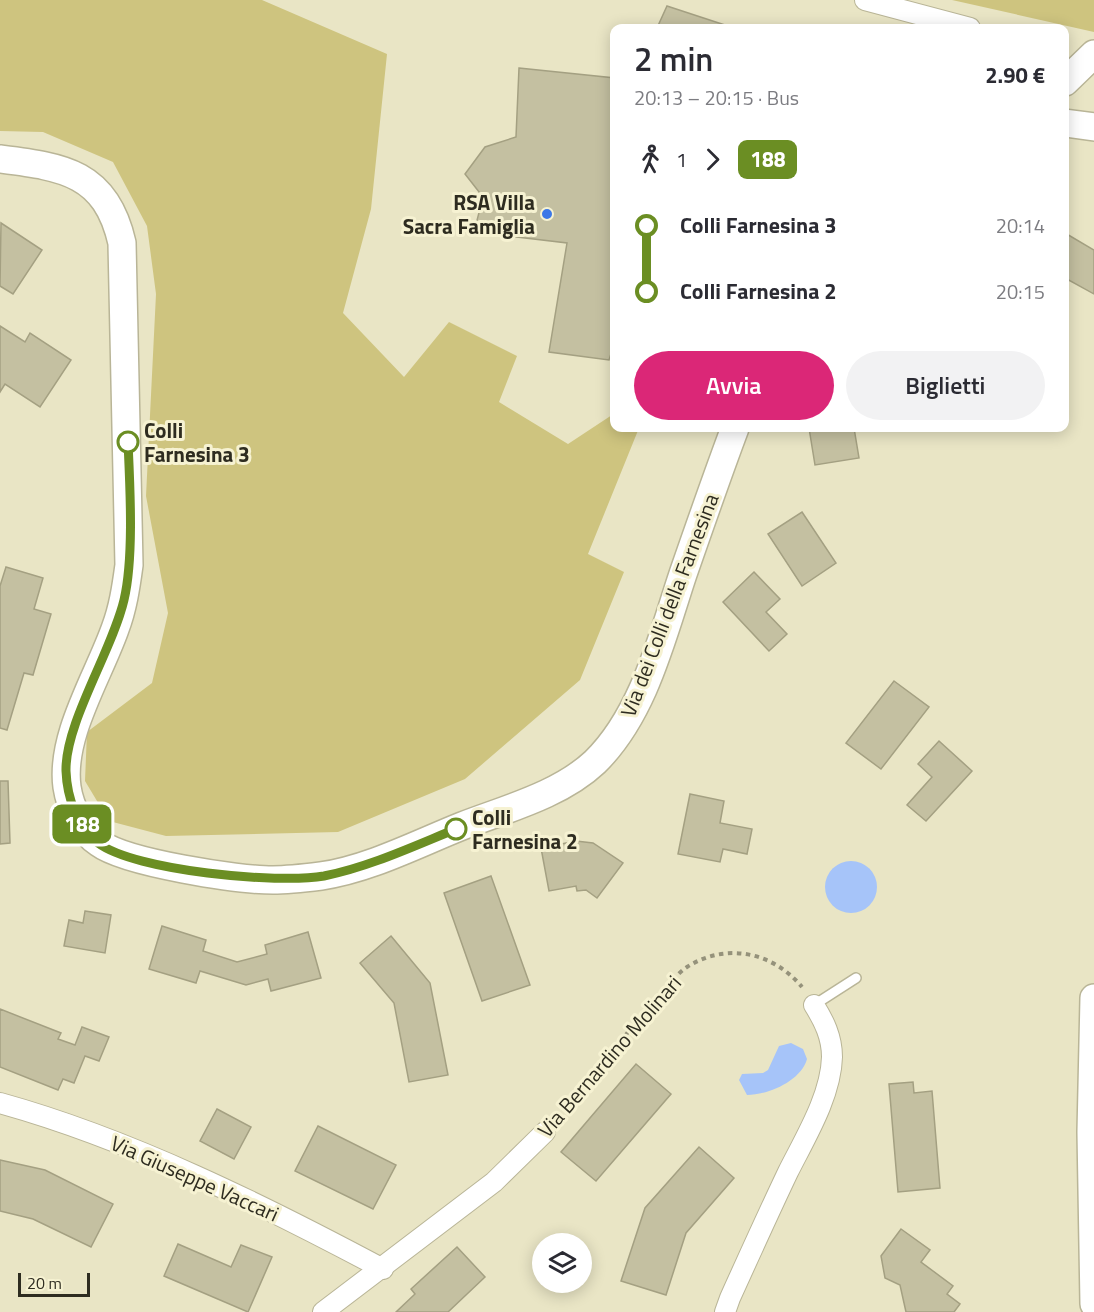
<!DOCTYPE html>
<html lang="it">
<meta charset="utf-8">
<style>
:root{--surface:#fff;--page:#f2f2f3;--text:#2b2b33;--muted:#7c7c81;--accent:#db2777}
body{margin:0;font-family:"Titillium Web",sans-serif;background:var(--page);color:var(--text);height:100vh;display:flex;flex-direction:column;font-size:22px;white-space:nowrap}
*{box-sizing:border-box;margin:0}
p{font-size:20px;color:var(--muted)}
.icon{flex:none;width:33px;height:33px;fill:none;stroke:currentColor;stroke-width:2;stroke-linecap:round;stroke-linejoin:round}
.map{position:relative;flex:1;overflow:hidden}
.sheet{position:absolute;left:610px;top:24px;width:459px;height:408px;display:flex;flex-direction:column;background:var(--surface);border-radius:12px;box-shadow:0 3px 15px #0003}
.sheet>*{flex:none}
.badge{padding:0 12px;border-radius:9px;font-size:21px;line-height:39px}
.buttons{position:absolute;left:532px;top:1233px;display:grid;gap:12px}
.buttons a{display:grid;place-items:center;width:60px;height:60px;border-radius:50%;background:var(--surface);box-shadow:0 3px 15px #0003;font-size:30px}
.scale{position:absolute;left:18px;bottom:15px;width:72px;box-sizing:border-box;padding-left:6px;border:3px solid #2e2c20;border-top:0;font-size:16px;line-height:21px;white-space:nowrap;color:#2e2c20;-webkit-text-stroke:4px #f6f2d2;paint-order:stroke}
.map>.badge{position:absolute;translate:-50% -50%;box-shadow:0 0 0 3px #fff}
.legs{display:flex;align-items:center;gap:9px;height:66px;padding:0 24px;font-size:20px}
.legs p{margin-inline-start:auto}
.overview{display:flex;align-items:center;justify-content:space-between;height:102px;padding:0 24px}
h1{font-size:33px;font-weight:600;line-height:45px}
.action{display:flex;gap:12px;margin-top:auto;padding:12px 24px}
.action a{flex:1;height:69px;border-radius:36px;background:var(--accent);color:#fff;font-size:24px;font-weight:600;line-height:69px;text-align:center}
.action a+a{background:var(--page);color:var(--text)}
ul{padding:0 24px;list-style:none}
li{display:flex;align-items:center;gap:21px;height:66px;font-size:22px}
li i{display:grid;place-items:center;width:9px;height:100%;margin:0 8px;background:currentColor}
li i::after{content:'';width:15px;height:15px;margin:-8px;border:4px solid;border-radius:50%;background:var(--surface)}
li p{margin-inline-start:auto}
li:first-child i{background:linear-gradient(#0000 50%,currentColor 0)}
li:last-child i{background:linear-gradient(currentColor 50%,#0000 0)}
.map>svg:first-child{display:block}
.green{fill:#cec47f}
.water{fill:#a6c4f9}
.building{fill:#c4c0a1;stroke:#a4a082;stroke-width:1.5}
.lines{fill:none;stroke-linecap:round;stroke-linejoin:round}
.lane-casing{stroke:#b9b597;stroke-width:12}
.street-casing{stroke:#b9b597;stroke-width:22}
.secondary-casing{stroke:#b9b597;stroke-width:30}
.path{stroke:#95927b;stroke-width:4;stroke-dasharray:4.5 4.5;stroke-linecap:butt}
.lane{stroke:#fff;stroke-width:9}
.street{stroke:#fff;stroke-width:20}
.secondary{stroke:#fff;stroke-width:27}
.line-1-casing{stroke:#fff;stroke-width:14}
.line-1{stroke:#6b8e23;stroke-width:9}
.poi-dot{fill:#3d78e7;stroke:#f6f2d2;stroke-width:2}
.stop-1-dot{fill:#fff;stroke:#6b8e23;stroke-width:3}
.labels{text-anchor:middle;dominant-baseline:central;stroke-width:6;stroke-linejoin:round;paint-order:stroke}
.poi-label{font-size:21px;font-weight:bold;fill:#2e2c20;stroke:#f6f2d2;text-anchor:end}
.stop-label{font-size:21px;font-weight:bold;fill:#2e2c20;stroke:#f6f2d2;text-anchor:start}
.street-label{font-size:21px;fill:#2e2c20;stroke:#f6f2d2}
</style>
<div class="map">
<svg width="1094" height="1312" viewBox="0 0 1094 1312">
<rect width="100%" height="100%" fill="#e9e5c5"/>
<g class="green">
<polygon points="0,0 262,0 387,54 371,209 343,313 404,377 449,322 517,356 499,402 568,444 615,413 615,428 639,428 588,554 624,572 580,680 465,779 338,832 166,836 109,821 85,781 87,732 152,683 168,613 146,496 156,294 147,226 113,162 43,132 0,131"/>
<polygon points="952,0 1094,0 1094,32"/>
</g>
<g class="water">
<circle cx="851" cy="887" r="26"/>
<path d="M 791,1043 L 803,1049 L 807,1059 C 801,1081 768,1095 747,1095 L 739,1080 L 742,1074 L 763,1073 L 768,1070 L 779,1046 Z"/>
</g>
<g class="building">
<polygon points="667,6 734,28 657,28"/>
<polygon points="519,68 615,78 615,341 609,360 549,352 567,243 474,232 483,197 465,174 485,147 516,137"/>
<polygon points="1,223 42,250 13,294 0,286"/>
<polygon points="1065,233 1094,250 1094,294 1065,278"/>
<polygon points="0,326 25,342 30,333 71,360 40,407 5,384 0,392"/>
<polygon points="809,428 854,428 859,458 815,465"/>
<polygon points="802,512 836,563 802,586 768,534"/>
<polygon points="6,567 43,578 34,609 51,614 33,675 24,673 7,730 0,728 0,586"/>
<polygon points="754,572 780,599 766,612 787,634 769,651 723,602"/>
<polygon points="894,681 929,707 881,769 846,743"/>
<polygon points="939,741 972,771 926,821 907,805 932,777 918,764"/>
<polygon points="0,781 8,781 10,843 0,844"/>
<polygon points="690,794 724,801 720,823 752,829 747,854 723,849 720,862 678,854"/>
<polygon points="576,841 593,843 623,863 597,898 586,890 577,891 576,886 549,891 541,848"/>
<polygon points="491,876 530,985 482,1001 444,893"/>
<polygon points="85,911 111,915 105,953 64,946 69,920 83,923"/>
<polygon points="162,926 206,940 203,951 237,962 267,954 265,945 308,932 321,978 271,991 268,979 246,985 200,971 196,983 149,969"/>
<polygon points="391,936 430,983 448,1075 409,1082 394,1003 360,963"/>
<polygon points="0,1009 61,1033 58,1039 75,1045 82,1027 109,1037 99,1061 85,1056 74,1083 63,1079 58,1090 0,1067"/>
<polygon points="636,1064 671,1094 596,1181 561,1152"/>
<polygon points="913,1082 914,1093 932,1091 940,1188 898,1192 889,1084"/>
<polygon points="217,1109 251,1127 234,1159 200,1141"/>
<polygon points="318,1126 396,1165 373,1209 295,1171"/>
<polygon points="699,1147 734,1178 686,1233 666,1295 621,1281 645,1208"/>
<polygon points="0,1160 45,1170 113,1204 91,1247 33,1219 0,1211"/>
<polygon points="901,1229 930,1250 921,1262 953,1286 947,1294 960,1304 954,1312 906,1312 900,1285 885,1278 881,1256"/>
<polygon points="178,1244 231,1267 241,1245 272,1257 248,1312 164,1276"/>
<polygon points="457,1247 485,1277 448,1312 396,1312 415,1294 411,1289"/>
</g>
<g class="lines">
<g class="lane-casing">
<polyline id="lane" points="814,1005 856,978"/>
</g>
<g class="street-casing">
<g id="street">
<polyline points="865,0 970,28"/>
<path d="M 0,1103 C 130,1139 263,1205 383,1269"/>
<polyline points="323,1312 494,1182 545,1132"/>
<path d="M 725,1312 L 730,1298 C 749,1256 768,1214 788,1172 C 805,1138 831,1096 832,1057 C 832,1037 824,1021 814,1005"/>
</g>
</g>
<g class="secondary-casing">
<g id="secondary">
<polyline points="1065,82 1094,54"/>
<polyline points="1065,123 1094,127"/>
<path d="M 0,159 C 63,167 106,172 122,243 L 129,565 C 126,587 123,608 115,629 C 98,677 60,736 67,787 C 70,807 82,832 99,843 C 126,863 238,880 273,880 C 289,880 305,878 321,876 C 369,869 417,844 462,826 C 506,809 560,795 595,762 C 644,714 662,637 683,574 C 700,525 717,476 735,428"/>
<polyline points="1094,998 1091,1132 1094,1304"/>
</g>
</g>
<path class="path" d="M 557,1118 C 592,1079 623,1036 658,997 C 667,988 676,974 687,967 C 726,942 773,952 802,987"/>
<use href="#lane" class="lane"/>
<use href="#street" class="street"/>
<use href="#secondary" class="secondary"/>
</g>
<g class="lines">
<g class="line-1-casing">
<path id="line-1" d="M 128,442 C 130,487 134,558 124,600 C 112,651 65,723 66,771 C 67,797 77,827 98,843 C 135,871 278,884 324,876 C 369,867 414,846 456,829"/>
</g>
<use href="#line-1" class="line-1"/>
</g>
<circle class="poi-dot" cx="547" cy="214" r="6"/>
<g class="stop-1-dot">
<circle cx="128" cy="442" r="10"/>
<circle cx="456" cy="829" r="10"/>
</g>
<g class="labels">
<g class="poi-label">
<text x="535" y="202">RSA Villa<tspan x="535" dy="24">Sacra Famiglia</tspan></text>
</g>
<g class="stop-label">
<text x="144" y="430">Colli<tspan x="144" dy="24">Farnesina 3</tspan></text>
<text x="472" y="817">Colli<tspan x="472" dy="24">Farnesina 2</tspan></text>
</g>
<g class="street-label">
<text transform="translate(669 605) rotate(-69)">Via dei Colli della Farnesina</text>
<text transform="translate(609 1056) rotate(-49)">Via Bernardino Molinari</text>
<text transform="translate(195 1178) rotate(24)">Via Giuseppe Vaccari</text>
</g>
</g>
</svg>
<div class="buttons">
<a><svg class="icon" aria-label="layers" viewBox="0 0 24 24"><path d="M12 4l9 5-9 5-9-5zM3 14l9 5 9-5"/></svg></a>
</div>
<div class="scale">20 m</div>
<b class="badge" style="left:82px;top:824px;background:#6b8e23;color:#fff">188</b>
<section class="sheet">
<div class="overview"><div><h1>2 min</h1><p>20:13 – 20:15 · Bus</p></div><b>2.90 €</b></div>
<div class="legs"><svg class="icon" aria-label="walk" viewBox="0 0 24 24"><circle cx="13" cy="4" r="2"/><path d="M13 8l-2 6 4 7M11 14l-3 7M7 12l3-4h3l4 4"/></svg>1<svg class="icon" aria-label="forward" viewBox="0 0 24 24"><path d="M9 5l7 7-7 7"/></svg><b class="badge" style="background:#6b8e23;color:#fff">188</b></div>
<ul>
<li><i style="color:#6b8e23"></i><b>Colli Farnesina 3</b><p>20:14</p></li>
<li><i style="color:#6b8e23"></i><b>Colli Farnesina 2</b><p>20:15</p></li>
</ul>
<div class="action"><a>Avvia</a><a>Biglietti</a></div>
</section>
</div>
